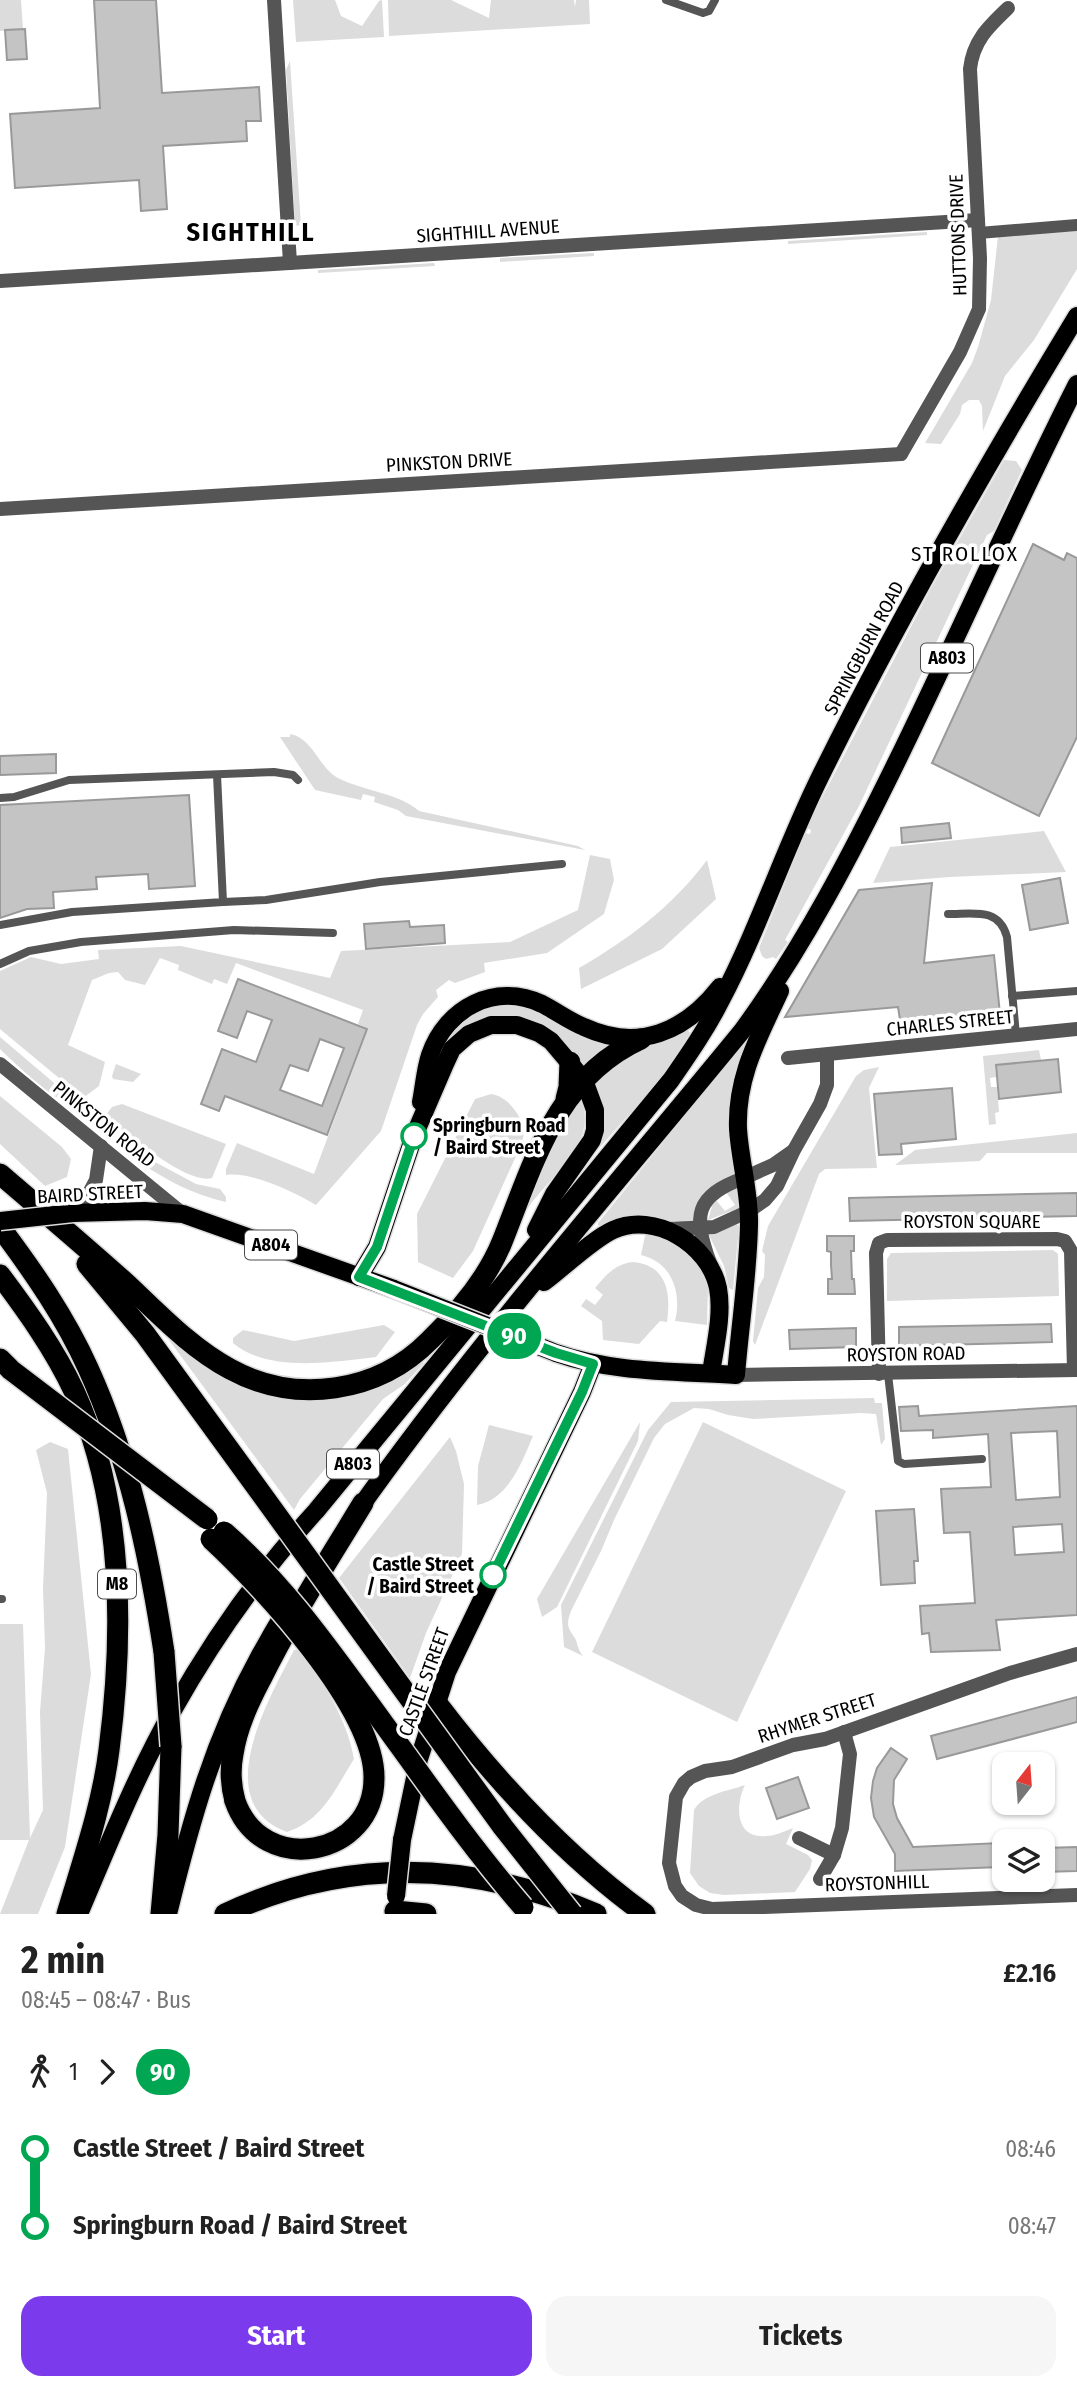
<!DOCTYPE html>
<meta charset="utf-8">
<style>
:root{--surface:#fff;--page:#f6f6f6;--text:#222;--muted:#767676;--accent:#7c3aed}
body{margin:0;font-family:"Fira Sans Condensed",sans-serif;background:var(--page);color:var(--text);height:100vh;display:flex;flex-direction:column;font-size:26px;white-space:nowrap}
*{box-sizing:border-box;margin:0}
p{font-size:23px;color:var(--muted)}
.icon{flex:none;width:38px;height:38px;fill:none;stroke:currentColor;stroke-width:2;stroke-linecap:round;stroke-linejoin:round}
.map{position:relative;height:1914px;overflow:hidden}
.details{display:flex;flex-direction:column;background:var(--surface);flex:1}
.details>*{flex:none}
.badge{padding:0 14px;border-radius:23px;font-size:24px;line-height:46px}
.needle{width:46px;rotate:17deg}
.buttons{position:absolute;left:992px;top:1752px;display:grid;gap:14px}
.buttons a{display:grid;place-items:center;width:63px;height:63px;border-radius:14px;background:var(--surface);box-shadow:0 2px 5px #0004;font-size:35px}
.map>.badge{position:absolute;translate:-50% -50%;box-shadow:0 0 0 4px #fff}
.legs{display:flex;align-items:center;gap:10px;height:77px;padding:0 21px;font-size:23px}
.legs p{margin-inline-start:auto}
.summary{display:flex;align-items:center;justify-content:space-between;height:119px;padding:0 21px}
h1{font-size:38px;font-weight:700;line-height:52px}
.cta{display:flex;gap:14px;margin-top:auto;padding:14px 21px}
.cta a{flex:1;height:80px;border-radius:21px;background:var(--accent);color:#fff;font-size:28px;font-weight:700;line-height:80px;text-align:center}
.cta a+a{background:var(--page);color:var(--text)}
ul{padding:0 21px;list-style:none}
li{display:flex;align-items:center;gap:24px;height:77px;font-size:26px}
li i{display:grid;place-items:center;width:10px;height:100%;margin:0 9px;background:currentColor}
li i::after{content:'';width:18px;height:18px;margin:-9px;border:5px solid;border-radius:50%;background:var(--surface)}
li p{margin-inline-start:auto}
li:first-child i{background:linear-gradient(#0000 50%,currentColor 0)}
li:last-child i{background:linear-gradient(currentColor 50%,#0000 0)}
.map>svg:first-child{display:block}
.green{fill:#dcdcdc}
.building{fill:#c4c4c4;stroke:#999;stroke-width:2;fill-rule:evenodd}
.lines{fill:none;stroke-linecap:round;stroke-linejoin:round}
.primary-casing{stroke:#dbdbdb;stroke-width:21}
.motorway-casing{stroke:#dbdbdb;stroke-width:24}
.service{stroke:#555;stroke-width:8}
.pedestrian{stroke:#555;stroke-width:12}
.minor{stroke:#555;stroke-width:14}
.tertiary{stroke:#555;stroke-width:14}
.primary{stroke:#000;stroke-width:18}
.motorway{stroke:#000;stroke-width:21}
.primary-bridge-casing{stroke:#dbdbdb;stroke-width:21;stroke-linecap:butt}
.motorway-bridge-casing{stroke:#dbdbdb;stroke-width:24;stroke-linecap:butt}
.primary-bridge{stroke:#000;stroke-width:18}
.motorway-bridge{stroke:#000;stroke-width:21}
.line-1-casing{stroke:#fff;stroke-width:16}
.line-1{stroke:#00a651;stroke-width:10}
.stop-1-dot{fill:#fff;stroke:#00a651;stroke-width:3.5}
.labels{text-anchor:middle;dominant-baseline:central;stroke-width:7;stroke-linejoin:round;paint-order:stroke}
.shield{fill:#fff;stroke:#4c4c4c;stroke-width:2}
.shield-label{font-size:18px;font-weight:bold;fill:#000}
.street-label{font-size:19px;fill:#000;stroke:#fff}
.stop-label{font-size:19px;font-weight:bold;fill:#000;stroke:#fff;text-anchor:start}
.neighbourhood-label{font-size:21px;letter-spacing:2px;fill:#000;stroke:#fff}
.district-label{font-size:26px;font-weight:bold;letter-spacing:2px;fill:#000;stroke:#fff}
</style>
<div class="map">
<svg width="1077" height="1914" viewBox="0 0 1077 1914">
<rect width="100%" height="100%" fill="#fff"/>
<g class="green">
<polygon points="0,0 21,0 23,29 0,31"/>
<polygon points="293,0 335,0 341,16 362,26 379,1 382,0 384,37 296,42"/>
<polygon points="388,0 451,0 489,18 491,0 574,0 575,7 576,0 589,0 590,24 389,36"/>
<polygon points="290,61 301,225 295,226 286,70"/>
<polygon points="1077,231 1077,269 1034,340 1005,376 983,431 982,406 979,400 969,400 962,405 960,414 941,444 925,443 972,363 978,347 991,300 998,236"/>
<polygon points="927,232 927,235 788,244 788,241"/>
<polygon points="594,253 594,256 500,262 500,258"/>
<polygon points="434,263 435,266 318,273 318,270"/>
<polygon points="1004,460 1016,461 1022,470 994,531 987,535 859,806 785,940 788,942 776,959 773,957 766,959 762,956 759,948 805,833 810,834 811,830 807,828 814,813 929,592"/>
<path d="M 290,734 C 313,738 319,768 338,778 C 363,791 399,793 419,811 L 578,846 L 585,850 L 406,816 L 398,810 L 374,802 L 375,797 L 363,794 L 361,800 L 315,790 L 280,737 L 290,737 Z"/>
<polygon points="1044,831 1066,872 950,877 873,883 890,847"/>
<path d="M 590,855 L 610,859 L 614,880 L 604,914 L 547,953 L 484,963 L 485,972 L 455,983 L 449,980 L 436,990 L 438,997 L 423,1014 L 417,1025 L 381,1131 L 316,1205 C 294,1192 251,1171 226,1175 L 226,1169 L 237,1143 L 314,1174 L 368,1029 L 358,1024 L 363,1010 L 236,963 L 227,984 L 214,979 L 212,984 L 178,970 L 179,965 L 160,958 L 145,985 L 125,980 L 118,972 L 109,973 L 92,980 L 68,1045 L 105,1062 L 99,1086 L 83,1098 L 0,1029 L 0,971 L 31,957 L 61,964 L 99,959 L 98,950 L 181,946 L 330,978 L 341,951 L 510,942 L 578,910 Z"/>
<path d="M 707,860 L 716,899 L 662,949 L 581,989 L 579,968 C 628,940 673,906 707,860 Z"/>
<path d="M 516,1003 L 616,1044 L 584,1070 L 541,1025 L 520,1017 L 500,1016 L 481,1020 L 468,1025 L 444,1043 C 463,1008 479,1006 516,1003 Z"/>
<path d="M 686,1028 L 690,1033 L 661,1078 L 595,1153 C 605,1126 606,1106 591,1081 L 627,1052 Z"/>
<path d="M 0,1037 L 73,1099 L 74,1102 C 69,1102 68,1103 63,1101 C 49,1095 12,1061 0,1049 Z"/>
<path d="M 742,1045 L 744,1047 L 732,1094 L 735,1174 C 704,1190 704,1190 693,1223 C 662,1221 632,1213 601,1226 L 598,1225 L 598,1223 Z"/>
<polygon points="1039,1050 1041,1060 995,1065 996,1077 990,1078 991,1087 997,1087 999,1112 995,1113 996,1124 989,1125 983,1056"/>
<polygon points="116,1064 141,1074 133,1082 113,1079 112,1076"/>
<polygon points="879,1067 869,1088 877,1168 825,1169 819,1174 755,1345 753,1341 758,1288 764,1277 765,1255 762,1251 768,1226 856,1076 864,1070"/>
<path d="M 491,1094 C 508,1096 520,1115 525,1130 L 521,1145 L 473,1251 L 453,1278 L 418,1262 L 417,1214 L 475,1099 Z"/>
<path d="M 578,1094 C 603,1141 553,1172 528,1208 L 520,1205 Z"/>
<polygon points="0,1096 62,1147 71,1159 67,1177 45,1186 0,1144"/>
<path d="M 122,1104 L 226,1144 L 212,1178 C 187,1185 125,1132 105,1116 L 112,1107 Z"/>
<polygon points="1077,1133 1077,1153 987,1153 980,1161 895,1165 915,1150"/>
<path d="M 144,1156 L 196,1184 L 220,1189 L 226,1197 L 226,1202 C 194,1195 166,1180 139,1162 Z"/>
<polygon points="737,1187 739,1208 708,1220 712,1206 716,1200 725,1211 735,1205 726,1192"/>
<polygon points="737,1224 739,1227 733,1290 729,1288 724,1266 708,1233"/>
<path d="M 646,1231 L 682,1244 L 702,1269 L 708,1287 L 707,1325 L 675,1321 C 682,1293 672,1262 641,1255 Z"/>
<polygon points="1053,1250 1058,1254 1059,1296 887,1301 887,1259 891,1253"/>
<path d="M 633,1262 C 668,1265 671,1295 667,1322 L 660,1321 L 639,1344 L 603,1340 L 602,1321 L 581,1306 L 586,1299 L 595,1305 L 603,1295 L 595,1288 C 606,1275 615,1264 633,1262 Z"/>
<path d="M 384,1325 L 395,1332 L 376,1357 C 333,1362 268,1373 233,1343 L 233,1338 L 243,1330 L 294,1341 Z"/>
<polygon points="161,1329 293,1395 432,1348 422,1361 424,1363 405,1384 383,1399 300,1499 294,1510"/>
<path d="M 874,1398 L 875,1403 L 882,1403 L 885,1439 L 881,1445 L 876,1414 L 861,1413 L 753,1419 L 728,1415 L 709,1409 L 694,1408 L 665,1424 L 654,1438 L 614,1520 L 601,1551 L 571,1611 C 565,1627 569,1628 576,1640 C 578,1646 578,1650 583,1656 L 564,1647 L 561,1605 L 648,1430 L 671,1402 Z"/>
<polygon points="640,1422 638,1441 557,1607 542,1617 537,1599"/>
<polygon points="703,1422 846,1491 737,1722 592,1652"/>
<path d="M 489,1425 L 533,1436 C 522,1462 508,1500 477,1505 L 478,1466 Z"/>
<polygon points="450,1437 456,1451 464,1484 462,1554 426,1633 410,1678 339,1578"/>
<polygon points="50,1442 68,1449 91,1674 65,1847 38,1914 0,1914 29,1840 0,1840 0,1624 23,1624 30,1838 43,1810 40,1712 45,1648 43,1589 47,1493 36,1450"/>
<path d="M 300,1649 C 323,1683 347,1718 354,1759 C 335,1789 323,1820 287,1832 C 208,1803 269,1699 294,1650 Z"/>
<path d="M 745,1785 C 735,1805 735,1839 766,1836 C 775,1836 785,1831 793,1828 L 786,1844 L 808,1855 L 812,1860 L 810,1869 L 795,1892 L 724,1895 L 710,1893 L 699,1886 L 690,1873 L 694,1810 C 703,1794 728,1791 745,1785 Z"/>
</g>
<g class="building">
<polygon points="94,0 156,0 162,93 259,87 261,121 246,121 247,141 163,146 167,209 141,211 139,180 15,188 10,114 100,108"/>
<polygon points="25,29 27,59 7,60 5,30"/>
<polygon points="1033,544 1064,560 1067,553 1077,558 1077,737 1039,816 932,763"/>
<polygon points="56,754 56,773 0,775 0,756"/>
<polygon points="189,795 195,886 149,889 148,874 96,877 97,889 53,892 54,908 27,909 0,918 0,805"/>
<polygon points="949,823 951,838 902,843 901,828"/>
<polygon points="1060,878 1068,923 1030,930 1022,885"/>
<polygon points="932,883 924,963 994,955 1000,1014 901,1026 898,1007 785,1017 859,890"/>
<polygon points="409,921 410,927 444,925 445,943 366,949 364,924"/>
<path d="M 238,979 L 367,1029 L 327,1135 L 225,1096 L 219,1111 L 201,1104 L 222,1049 L 256,1062 L 272,1020 L 247,1011 L 237,1038 L 218,1031 ZM 320,1039 L 344,1048 L 322,1106 L 280,1090 L 290,1065 L 308,1071 Z"/>
<polygon points="1058,1059 1061,1092 999,1099 996,1065"/>
<polygon points="952,1088 956,1139 901,1144 902,1154 879,1155 874,1094"/>
<polygon points="1077,1193 1077,1216 850,1221 849,1198"/>
<polygon points="827,1236 854,1236 854,1251 851,1251 852,1279 854,1279 855,1294 828,1294 828,1279 832,1279 831,1265 831,1252 827,1251"/>
<polygon points="1051,1324 1052,1342 899,1346 899,1327"/>
<polygon points="856,1328 856,1347 790,1349 789,1330"/>
<path d="M 918,1406 L 919,1416 L 1077,1406 L 1077,1615 L 996,1620 L 1000,1650 L 931,1652 L 929,1633 L 922,1634 L 920,1606 L 975,1603 L 970,1532 L 944,1533 L 941,1489 L 991,1487 L 988,1434 L 933,1438 L 933,1430 L 901,1431 L 899,1407 ZM 1057,1431 L 1060,1497 L 1016,1500 L 1011,1433 ZM 1062,1524 L 1064,1552 L 1015,1555 L 1013,1527 Z"/>
<polygon points="914,1509 918,1561 914,1561 915,1583 881,1585 876,1511"/>
<polygon points="1077,1697 1077,1722 937,1759 931,1736"/>
<polygon points="891,1748 907,1759 894,1780 893,1804 897,1818 913,1847 1000,1843 1001,1867 895,1871 895,1854 874,1817 871,1798 873,1781 877,1768"/>
<polygon points="798,1777 809,1808 777,1819 766,1788"/>
<polygon points="1077,1847 1077,1871 1043,1872 1043,1848"/>
</g>
<g class="lines">
<g class="primary-casing">
<g id="primary">
<path d="M 421,1102 C 424,1087 425,1070 430,1055 C 446,1008 495,982 542,1004 C 556,1011 569,1021 584,1027 C 638,1052 685,1032 720,987"/>
<polyline points="73,1213 145,1211 183,1214 394,1289"/>
<polyline points="359,1277 377,1247 414,1136 445,1064 452,1049 469,1034 491,1025 517,1025 539,1033 551,1041 584,1080 595,1110 595,1130 592,1140 554,1194 536,1230"/>
<path d="M 544,1282 C 563,1268 593,1239 613,1230 C 654,1211 709,1244 718,1288 C 723,1315 715,1346 711,1373"/>
<path d="M 556,1353 C 613,1373 676,1371 736,1375 C 740,1325 748,1275 749,1225 C 750,1193 740,1161 738,1129 C 736,1076 759,1037 780,991"/>
<path d="M 356,1513 C 475,1345 612,1190 742,1031 C 804,946 852,853 898,759 C 959,634 1014,508 1077,384"/>
<polyline points="402,1840 419,1759 447,1672 582,1392 593,1364"/>
<path d="M 79,1914 C 108,1846 136,1775 173,1710 C 213,1639 261,1571 316,1511 L 671,1080 C 689,1054 707,1028 721,1000 C 759,928 784,850 820,777 C 898,619 986,466 1077,316"/>
<path d="M 168,1914 C 191,1821 213,1740 260,1655 C 270,1638 279,1620 291,1604"/>
</g>
</g>
<g class="motorway-casing">
<g id="motorway">
<polyline points="566,1099 569,1087 570,1062"/>
<path d="M 0,1174 C 43,1211 86,1247 128,1285 C 160,1315 191,1348 230,1369 C 296,1405 378,1393 430,1340 C 458,1313 487,1279 502,1242 C 534,1162 556,1078 641,1039"/>
<path d="M 0,1227 C 33,1271 65,1317 88,1368 C 129,1458 149,1554 164,1652"/>
<polyline points="87,1264 145,1334 247,1474"/>
<path d="M 0,1275 C 27,1311 55,1350 74,1391 C 124,1500 124,1633 109,1750 C 102,1806 83,1860 67,1914"/>
<polyline points="0,1359 11,1370"/>
<path d="M 436,1702 C 497,1782 564,1855 645,1914"/>
<path d="M 235,1801 C 231,1786 230,1769 233,1754 C 237,1727 249,1702 261,1679 C 291,1618 328,1561 363,1503"/>
<polyline points="395,1911 426,1914"/>
<polyline points="161,1914 168,1835 171,1746"/>
<path d="M 225,1914 C 348,1856 472,1861 596,1914"/>
</g>
</g>
<g class="service">
<polyline points="666,0 703,13 709,11 715,0"/>
<polyline points="0,798 14,797 69,780 274,772 293,775 298,780"/>
<polyline points="223,902 266,900 380,882 562,864"/>
<path d="M 948,914 C 973,914 999,907 1007,937 L 1016,1035"/>
<polyline points="0,925 72,912 223,902 217,775"/>
<polyline points="0,964 29,951 81,942 234,930 333,933"/>
<polyline points="1012,996 1077,991"/>
<polyline points="888,1374 898,1461 904,1464 982,1459"/>
<polyline points="0,1599 2,1599"/>
</g>
<polyline class="pedestrian" points="979,233 1077,225"/>
<g class="minor">
<path d="M 901,454 L 960,352 L 979,309 L 980,258 L 970,69 C 973,41 988,27 1008,8"/>
<polyline points="788,1058 1077,1029"/>
<polyline points="744,1178 773,1165 793,1151"/>
<polyline points="749,1211 765,1200 777,1186 794,1150 820,1104 827,1085 827,1055"/>
<polyline points="79,1212 96,1180 101,1146"/>
<polyline points="879,1374 876,1253 879,1243 887,1240 1057,1239 1065,1241 1071,1251 1074,1370"/>
<polyline points="1077,1654 1010,1673 825,1739 793,1745 732,1767 705,1771 691,1777 684,1783 676,1797 669,1863 675,1886 682,1896 696,1905 712,1909 1077,1895"/>
<polyline points="799,1838 834,1855"/>
<polyline points="820,1879 834,1855 842,1828 850,1754 844,1732"/>
</g>
<g class="tertiary">
<polyline points="274,0 290,263"/>
<polyline points="0,281 978,220"/>
<polyline points="0,509 901,454"/>
<polyline points="0,1064 183,1214"/>
<polyline points="667,1229 714,1227 749,1211"/>
<path d="M 710,1263 C 693,1216 694,1196 744,1178"/>
<polyline points="736,1375 1077,1370"/>
</g>
<use href="#primary" class="primary"/>
<use href="#motorway" class="motorway"/>
<g class="primary-bridge-casing">
<g id="primary-bridge">
<polyline points="0,1221 73,1213"/>
<polyline points="394,1289 556,1353"/>
<polyline points="396,1896 402,1840"/>
</g>
</g>
<g class="motorway-bridge-casing">
<g id="motorway-bridge">
<polyline points="11,1370 207,1519"/>
<polyline points="247,1474 503,1827 572,1914"/>
<path d="M 224,1532 C 280,1581 322,1639 365,1698 C 417,1769 466,1841 523,1907"/>
<path d="M 211,1539 C 262,1586 374,1707 374,1777 C 375,1857 262,1878 235,1801"/>
<polyline points="164,1652 171,1746"/>
</g>
</g>
<use href="#primary-bridge" class="primary-bridge"/>
<use href="#motorway-bridge" class="motorway-bridge"/>
</g>
<g class="lines">
<g class="line-1-casing">
<polyline id="line-1" points="414,1136 377,1247 359,1277 556,1353 593,1364 582,1392 493,1575"/>
</g>
<use href="#line-1" class="line-1"/>
</g>
<g class="stop-1-dot">
<circle cx="414" cy="1136" r="12"/>
<circle cx="493" cy="1575" r="12"/>
</g>
<g class="labels">
<g class="shield">
<rect x="921" y="643.5" width="52" height="29" rx="5"/>
<rect x="245" y="1230.5" width="52" height="29" rx="5"/>
<rect x="327" y="1449.5" width="52" height="29" rx="5"/>
<rect x="98" y="1569.5" width="38" height="29" rx="5"/>
</g>
<g class="shield-label">
<text x="947" y="658">A803</text>
<text x="271" y="1245">A804</text>
<text x="353" y="1464">A803</text>
<text x="117" y="1584">M8</text>
</g>
<g class="street-label">
<text transform="translate(488 231) rotate(-4)">SIGHTHILL AVENUE</text>
<text transform="translate(958 235) rotate(-92)">HUTTONS DRIVE</text>
<text transform="translate(449 462) rotate(-3)">PINKSTON DRIVE</text>
<text transform="translate(864 648) rotate(-62)">SPRINGBURN ROAD</text>
<text transform="translate(950 1023) rotate(-6)">CHARLES STREET</text>
<text transform="translate(104 1124) rotate(39)">PINKSTON ROAD</text>
<text transform="translate(90 1194) rotate(-3)">BAIRD STREET</text>
<text x="972" y="1221">ROYSTON SQUARE</text>
<text transform="translate(906 1354) rotate(-1)">ROYSTON ROAD</text>
<text transform="translate(424 1682) rotate(-70)">CASTLE STREET</text>
<text transform="translate(817 1718) rotate(-18)">RHYMER STREET</text>
<text transform="translate(877 1883) rotate(-2)">ROYSTONHILL</text>
</g>
<g class="stop-label">
<text x="433" y="1125">Springburn Road<tspan x="433" dy="22">/ Baird Street</tspan></text>
<text x="474" y="1564" text-anchor="end">Castle Street<tspan x="474" dy="22">/ Baird Street</tspan></text>
</g>
<g class="neighbourhood-label">
<text x="965" y="554">ST ROLLOX</text>
</g>
<g class="district-label">
<text x="251" y="232">SIGHTHILL</text>
</g>
</g>
</svg>
<div class="buttons">
<a><svg class="needle" viewBox="-14 -14 28 28"><path d="M0-13l5 13h-10z" fill="#e53935"/><path d="M0 13l5-13h-10z" fill="#767676"/></svg></a>
<a><svg class="icon" aria-label="layers" viewBox="0 0 24 24"><path d="M12 4l9 5-9 5-9-5zM3 14l9 5 9-5"/></svg></a>
</div>
<b class="badge" style="left:514px;top:1336px;background:#00a651;color:#fff">90</b>
</div>
<section class="details">
<div class="summary"><div><h1>2 min</h1><p>08:45 – 08:47 · Bus</p></div><b>£2.16</b></div>
<div class="legs"><svg class="icon" aria-label="walk" viewBox="0 0 24 24"><circle cx="13" cy="4" r="2"/><path d="M13 8l-2 6 4 7M11 14l-3 7M7 12l3-4h3l4 4"/></svg>1<svg class="icon" aria-label="forward" viewBox="0 0 24 24"><path d="M9 5l7 7-7 7"/></svg><b class="badge" style="background:#00a651;color:#fff">90</b></div>
<ul>
<li><i style="color:#00a651"></i><b>Castle Street / Baird Street</b><p>08:46</p></li>
<li><i style="color:#00a651"></i><b>Springburn Road / Baird Street</b><p>08:47</p></li>
</ul>
<div class="cta"><a>Start</a><a>Tickets</a></div>
</section>
